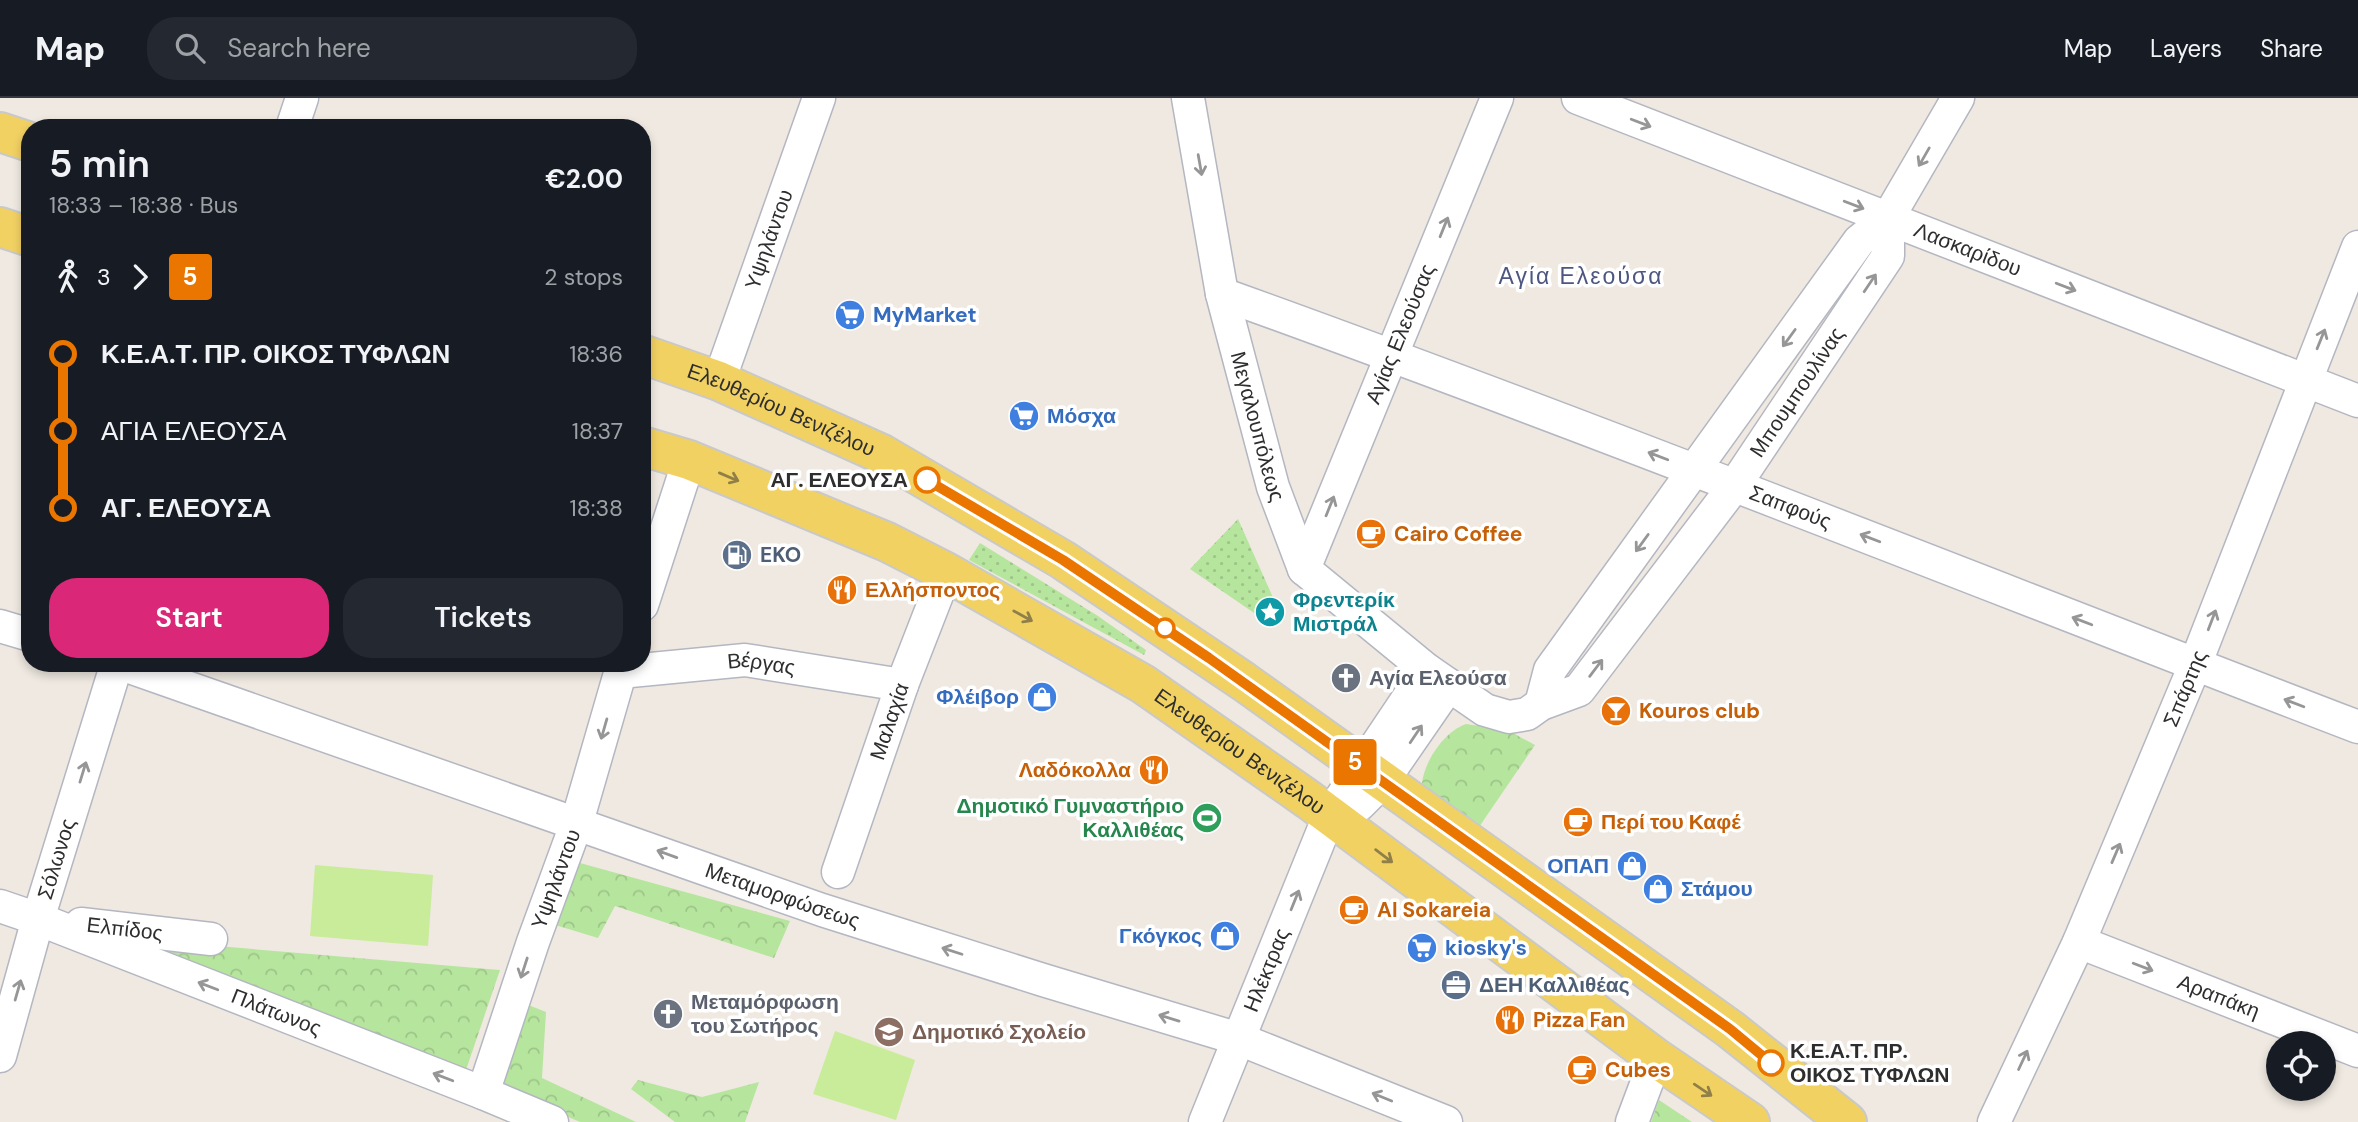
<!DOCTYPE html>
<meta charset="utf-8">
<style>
:root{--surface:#171b24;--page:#242831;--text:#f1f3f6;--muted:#9ea1a6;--line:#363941;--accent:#db2777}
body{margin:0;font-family:"DM Sans",sans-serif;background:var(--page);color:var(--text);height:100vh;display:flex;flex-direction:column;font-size:26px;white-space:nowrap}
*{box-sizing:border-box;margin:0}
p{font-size:23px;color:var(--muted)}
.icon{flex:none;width:38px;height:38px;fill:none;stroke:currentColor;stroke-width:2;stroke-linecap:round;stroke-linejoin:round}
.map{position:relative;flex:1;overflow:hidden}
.side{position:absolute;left:21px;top:21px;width:630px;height:553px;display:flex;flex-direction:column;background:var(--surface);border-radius:28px;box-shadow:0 4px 10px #0003}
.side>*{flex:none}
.badge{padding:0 14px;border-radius:5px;font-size:24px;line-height:46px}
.buttons{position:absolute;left:2266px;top:933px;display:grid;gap:14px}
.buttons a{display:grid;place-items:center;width:70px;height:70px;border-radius:50%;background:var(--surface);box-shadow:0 4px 10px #0003;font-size:35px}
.map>.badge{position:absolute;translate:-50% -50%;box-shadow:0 0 0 4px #fff}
.legs{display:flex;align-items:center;gap:10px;height:77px;padding:0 28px;font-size:23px}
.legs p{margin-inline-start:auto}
.headline{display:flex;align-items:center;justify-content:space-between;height:119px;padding:0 28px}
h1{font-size:38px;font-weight:600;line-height:52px}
.button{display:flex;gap:14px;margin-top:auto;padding:14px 28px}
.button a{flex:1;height:80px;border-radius:28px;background:var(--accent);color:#fff;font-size:28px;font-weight:600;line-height:80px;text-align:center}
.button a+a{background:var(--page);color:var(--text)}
ul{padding:0 28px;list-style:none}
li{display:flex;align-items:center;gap:24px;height:77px;font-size:26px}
li i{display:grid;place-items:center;width:10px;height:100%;margin:0 9px;background:currentColor}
li i::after{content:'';width:18px;height:18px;margin:-9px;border:5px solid;border-radius:50%;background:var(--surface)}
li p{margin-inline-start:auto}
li:first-child i{background:linear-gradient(#0000 50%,currentColor 0)}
li:last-child i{background:linear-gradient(currentColor 50%,#0000 0)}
header{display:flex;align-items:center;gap:42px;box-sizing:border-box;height:98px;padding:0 35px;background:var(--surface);border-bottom:2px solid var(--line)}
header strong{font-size:33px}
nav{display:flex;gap:38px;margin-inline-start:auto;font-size:24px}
.search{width:490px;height:63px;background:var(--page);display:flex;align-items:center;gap:18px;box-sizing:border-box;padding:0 24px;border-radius:28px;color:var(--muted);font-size:26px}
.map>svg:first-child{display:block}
.grass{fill:url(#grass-dots)}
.park{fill:url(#park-crowns)}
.pitch{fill:#c9ec9a}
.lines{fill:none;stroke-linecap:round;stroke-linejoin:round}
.minor-casing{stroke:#b4b7c1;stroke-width:35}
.primary-casing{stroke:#c9c9c9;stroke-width:42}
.minor{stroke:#fff;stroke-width:32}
.primary{stroke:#f2d163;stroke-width:38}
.oneway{stroke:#969696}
.oneway2{stroke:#908048}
.line-1-casing{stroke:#fff;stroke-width:16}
.line-1{stroke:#ea7600;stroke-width:10}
.stop-1-dot{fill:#fff;stroke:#ea7600;stroke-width:3.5}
.labels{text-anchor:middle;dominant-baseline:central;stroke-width:7;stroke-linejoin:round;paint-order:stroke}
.street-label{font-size:21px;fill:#2e2e2e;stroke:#fff}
.shop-label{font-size:21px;font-weight:bold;fill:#366cbe;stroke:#fff;text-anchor:start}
.stop-label{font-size:21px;font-weight:bold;fill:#2e2e2e;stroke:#fff;text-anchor:end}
.food-label{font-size:21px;font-weight:bold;fill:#c56008;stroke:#fff;text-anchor:start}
.service-label{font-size:21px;font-weight:bold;fill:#4e5e75;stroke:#fff;text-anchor:start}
.culture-label{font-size:21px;font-weight:bold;fill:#0d838f;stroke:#fff;text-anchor:start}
.worship-label{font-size:21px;font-weight:bold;fill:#5b616d;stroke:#fff;text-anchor:start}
.leisure-label{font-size:21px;font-weight:bold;fill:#27864d;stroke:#fff;text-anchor:end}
.education-label{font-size:21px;font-weight:bold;fill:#785e54;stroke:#fff;text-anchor:start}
.neighbourhood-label{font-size:23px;letter-spacing:2px;fill:#4d5680;stroke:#fff}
</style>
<header>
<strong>Map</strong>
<div class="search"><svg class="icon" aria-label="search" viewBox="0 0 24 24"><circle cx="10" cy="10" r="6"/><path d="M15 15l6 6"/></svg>Search here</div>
<nav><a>Map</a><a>Layers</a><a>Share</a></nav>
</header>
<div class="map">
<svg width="2358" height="1024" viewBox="0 0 2358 1024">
<defs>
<pattern id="grass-dots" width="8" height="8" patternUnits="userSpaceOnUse" patternTransform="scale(1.75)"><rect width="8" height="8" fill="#b6e59e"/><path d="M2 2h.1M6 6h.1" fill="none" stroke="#9dc588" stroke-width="1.8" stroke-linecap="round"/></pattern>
<pattern id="park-crowns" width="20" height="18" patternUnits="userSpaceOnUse" patternTransform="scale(1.75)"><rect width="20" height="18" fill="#b6e59e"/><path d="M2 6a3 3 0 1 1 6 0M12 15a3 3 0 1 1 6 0" fill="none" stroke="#9dc588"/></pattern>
</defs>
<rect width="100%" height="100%" fill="#efe9e1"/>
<g class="grass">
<polygon points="1238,421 1279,513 1276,515 1270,510 1266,515 1275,524 1273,528 1190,471"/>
<polygon points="980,445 1098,518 1146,552 1144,557 969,462"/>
</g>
<g class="park">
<path d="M 1466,626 L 1507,632 L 1535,647 L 1479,729 L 1444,707 L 1422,685 C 1425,662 1444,634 1466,626 Z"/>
<polygon points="580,765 790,823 774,860 615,808 598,840 552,826"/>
<polygon points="99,838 500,872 466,972"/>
<polygon points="526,906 546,914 542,980 636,1024 580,1024 501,990"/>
<polygon points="638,982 702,999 759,984 745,1024 675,1024 631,991"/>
<polygon points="1659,1002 1692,1024 1651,1024"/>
</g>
<g class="pitch">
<polygon points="315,767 433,777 428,848 310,838"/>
<polygon points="835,933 915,962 896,1022 813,996"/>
</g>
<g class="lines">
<g class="minor-casing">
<g id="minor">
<path id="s1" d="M 1188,0 L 1222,196 L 1273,389 L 1304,471 L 1427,572 L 1485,612 L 1509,619 L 1527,616 L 1541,606 L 1579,592 L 1735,387 L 1888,158 L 1888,120"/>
<path id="s2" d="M 1578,0 L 2358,303"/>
<polyline points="292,30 302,0"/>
<path id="s3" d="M 1222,196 C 1603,333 1980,484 2358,629"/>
<path id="s4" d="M 719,283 L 819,0"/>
<path id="s5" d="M 1304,471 L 1497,0"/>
<polyline points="642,507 689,362"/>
<polyline points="0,528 30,537"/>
<path id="s6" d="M 118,565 L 822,812 L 1043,882 L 1239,941 L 1446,1024"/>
<path id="s7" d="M 620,574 L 745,562 L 902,587"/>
<polyline points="1541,606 1550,572 1859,143 1888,120 1958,0"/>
<polyline points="1331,717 1359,707 1382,684 1449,587"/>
<path id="s8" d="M 838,774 L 902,587 L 946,474"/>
<path id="s9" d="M 0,808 L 38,821 L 483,995 L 552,1024"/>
<path id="s10" d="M 81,826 L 211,841"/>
<path id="s11" d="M 2079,844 L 2358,953"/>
<path id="s12" d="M 0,958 L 38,821 L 117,565"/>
<path id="s13" d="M 483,995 L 533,844 L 577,724 L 623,565"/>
<path id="s14" d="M 1205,1024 L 1329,718 L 1427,572"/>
<polyline points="1632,1024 1656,960"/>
<path id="s15" d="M 1994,1024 L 2079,844 L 2195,567 L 2358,149"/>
</g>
</g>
<g class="primary-casing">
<g id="primary">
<polyline points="0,34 30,44"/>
<polyline points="0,129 30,139"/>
<path id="s16" d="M 642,256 L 719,283 L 882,356 L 1063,462 L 1243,583 L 1730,931 L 1847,1024"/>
<path id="s17" d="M 642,348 L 689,362 L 887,444 L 946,474 L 1143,586 L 1309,702 L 1656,960 L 1750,1024"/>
</g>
</g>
<use href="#minor" class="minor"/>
<use href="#primary" class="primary"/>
</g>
<defs><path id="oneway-shaft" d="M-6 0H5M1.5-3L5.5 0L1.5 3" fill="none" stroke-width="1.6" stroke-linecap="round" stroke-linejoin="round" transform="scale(1.75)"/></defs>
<g class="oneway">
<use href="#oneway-shaft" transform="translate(1641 25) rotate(21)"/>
<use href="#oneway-shaft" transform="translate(1924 59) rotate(120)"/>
<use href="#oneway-shaft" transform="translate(1200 67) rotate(80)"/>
<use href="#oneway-shaft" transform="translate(1854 107) rotate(21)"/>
<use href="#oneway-shaft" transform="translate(1444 129) rotate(-68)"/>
<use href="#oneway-shaft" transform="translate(1870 185) rotate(-56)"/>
<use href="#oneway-shaft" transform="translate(2066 189) rotate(21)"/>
<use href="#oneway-shaft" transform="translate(1789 240) rotate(126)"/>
<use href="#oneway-shaft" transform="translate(2321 241) rotate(-68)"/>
<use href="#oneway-shaft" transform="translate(1658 358) rotate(-159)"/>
<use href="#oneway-shaft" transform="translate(1330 408) rotate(-68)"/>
<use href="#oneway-shaft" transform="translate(1870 440) rotate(-159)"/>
<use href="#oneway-shaft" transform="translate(1642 445) rotate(126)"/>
<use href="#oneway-shaft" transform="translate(2212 522) rotate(-69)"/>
<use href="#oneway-shaft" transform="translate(2082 523) rotate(-159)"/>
<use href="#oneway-shaft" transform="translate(1596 570) rotate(-53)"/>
<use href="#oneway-shaft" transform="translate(2294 605) rotate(-159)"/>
<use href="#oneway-shaft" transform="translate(604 631) rotate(106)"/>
<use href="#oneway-shaft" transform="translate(1416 636) rotate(-56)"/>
<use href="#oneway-shaft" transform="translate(83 674) rotate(-73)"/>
<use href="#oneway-shaft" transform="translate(2116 755) rotate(-67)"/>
<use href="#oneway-shaft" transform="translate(667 756) rotate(-160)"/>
<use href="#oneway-shaft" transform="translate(1295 802) rotate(-68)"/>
<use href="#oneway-shaft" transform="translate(952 853) rotate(-162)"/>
<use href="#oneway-shaft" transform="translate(2143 869) rotate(21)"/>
<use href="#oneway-shaft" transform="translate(524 870) rotate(108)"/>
<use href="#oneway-shaft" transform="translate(208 888) rotate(-159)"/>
<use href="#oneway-shaft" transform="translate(18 892) rotate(-74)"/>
<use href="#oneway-shaft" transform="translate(1169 920) rotate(-163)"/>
<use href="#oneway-shaft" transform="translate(2023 962) rotate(-65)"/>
<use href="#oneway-shaft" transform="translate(443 979) rotate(-159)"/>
<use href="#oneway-shaft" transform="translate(1382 999) rotate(-158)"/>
</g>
<g class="oneway2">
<use href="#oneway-shaft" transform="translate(729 379) rotate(23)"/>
<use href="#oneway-shaft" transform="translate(1023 518) rotate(29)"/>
<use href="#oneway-shaft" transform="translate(1384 758) rotate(37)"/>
<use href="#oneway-shaft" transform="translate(1703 992) rotate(34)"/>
</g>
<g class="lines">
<g class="line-1-casing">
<polyline id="line-1" points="927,382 1063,462 1209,560 1730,931 1771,965"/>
</g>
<use href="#line-1" class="line-1"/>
</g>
<defs>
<g id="supermarket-disc" transform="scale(1.575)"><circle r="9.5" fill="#3f7fe0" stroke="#fff"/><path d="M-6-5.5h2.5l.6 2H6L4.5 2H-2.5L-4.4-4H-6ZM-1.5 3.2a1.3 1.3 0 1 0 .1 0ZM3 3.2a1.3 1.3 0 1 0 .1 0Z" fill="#fff"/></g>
<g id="cafe-disc" transform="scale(1.575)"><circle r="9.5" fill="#e8710a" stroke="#fff"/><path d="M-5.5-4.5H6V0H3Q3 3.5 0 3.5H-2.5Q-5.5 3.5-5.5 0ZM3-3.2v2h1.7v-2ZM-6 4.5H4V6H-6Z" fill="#fff"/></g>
<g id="fuel-disc" transform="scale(1.575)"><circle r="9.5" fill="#5c6f8a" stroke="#fff"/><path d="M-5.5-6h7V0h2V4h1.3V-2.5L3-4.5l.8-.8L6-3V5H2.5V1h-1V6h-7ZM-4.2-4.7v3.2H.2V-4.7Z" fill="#fff"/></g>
<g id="restaurant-disc" transform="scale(1.575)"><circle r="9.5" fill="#e8710a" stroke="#fff"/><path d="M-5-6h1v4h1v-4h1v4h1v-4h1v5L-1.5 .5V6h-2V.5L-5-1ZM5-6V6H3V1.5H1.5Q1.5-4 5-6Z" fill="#fff"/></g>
<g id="sight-disc" transform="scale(1.575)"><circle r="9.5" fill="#0f9aa8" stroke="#fff"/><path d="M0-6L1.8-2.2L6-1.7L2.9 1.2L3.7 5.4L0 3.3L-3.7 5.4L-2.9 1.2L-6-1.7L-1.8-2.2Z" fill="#fff"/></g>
<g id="church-disc" transform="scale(1.575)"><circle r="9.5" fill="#6b7280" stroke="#fff"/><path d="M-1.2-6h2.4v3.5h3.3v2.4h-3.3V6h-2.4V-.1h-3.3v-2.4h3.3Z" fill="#fff"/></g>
<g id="shop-disc" transform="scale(1.575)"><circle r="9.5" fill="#3f7fe0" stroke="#fff"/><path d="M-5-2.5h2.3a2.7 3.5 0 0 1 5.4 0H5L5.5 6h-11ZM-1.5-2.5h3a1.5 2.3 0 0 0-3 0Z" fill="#fff"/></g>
<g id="bar-disc" transform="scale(1.575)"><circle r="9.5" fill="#e8710a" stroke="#fff"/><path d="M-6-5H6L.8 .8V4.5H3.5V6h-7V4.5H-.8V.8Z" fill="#fff"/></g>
<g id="stadium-disc" transform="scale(1.575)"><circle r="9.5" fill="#2e9e5b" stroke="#fff"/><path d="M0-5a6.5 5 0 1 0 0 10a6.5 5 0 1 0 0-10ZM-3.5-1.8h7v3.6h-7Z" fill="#fff"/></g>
<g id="office-disc" transform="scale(1.575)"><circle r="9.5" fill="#5c6f8a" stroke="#fff"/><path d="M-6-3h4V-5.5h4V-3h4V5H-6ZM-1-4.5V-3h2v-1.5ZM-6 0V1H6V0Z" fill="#fff"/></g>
<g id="school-disc" transform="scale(1.575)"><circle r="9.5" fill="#8d6e63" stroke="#fff"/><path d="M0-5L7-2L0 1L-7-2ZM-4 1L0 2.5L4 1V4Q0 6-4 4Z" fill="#fff"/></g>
</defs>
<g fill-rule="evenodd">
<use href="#supermarket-disc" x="850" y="217"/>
<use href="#supermarket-disc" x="1024" y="318"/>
<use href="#cafe-disc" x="1371" y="436"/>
<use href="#fuel-disc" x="737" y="457"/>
<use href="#restaurant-disc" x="842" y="492"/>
<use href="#sight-disc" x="1270" y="514"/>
<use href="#church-disc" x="1346" y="580"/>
<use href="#shop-disc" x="1042" y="599"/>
<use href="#bar-disc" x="1616" y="613"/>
<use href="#restaurant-disc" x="1154" y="672"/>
<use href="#stadium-disc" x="1207" y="720"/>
<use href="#cafe-disc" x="1578" y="724"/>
<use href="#shop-disc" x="1632" y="768"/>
<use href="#shop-disc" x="1658" y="791"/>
<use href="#cafe-disc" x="1354" y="812"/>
<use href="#shop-disc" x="1225" y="838"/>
<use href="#supermarket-disc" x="1422" y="850"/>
<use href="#office-disc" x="1456" y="887"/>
<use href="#church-disc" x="668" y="916"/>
<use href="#restaurant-disc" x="1510" y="922"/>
<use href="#school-disc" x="889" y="934"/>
<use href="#cafe-disc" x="1582" y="972"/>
</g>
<g class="stop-1-dot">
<circle cx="927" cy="382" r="12"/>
<circle cx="1165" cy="530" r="9"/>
<circle cx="1771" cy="965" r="12"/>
</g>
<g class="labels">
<g class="street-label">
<text stroke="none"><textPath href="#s4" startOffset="150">Υψηλάντου</textPath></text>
<text stroke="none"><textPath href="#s2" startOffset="418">Λασκαρίδου</textPath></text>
<text stroke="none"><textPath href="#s5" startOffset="254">Αγίας Ελεούσας</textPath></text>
<text stroke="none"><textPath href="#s1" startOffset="1186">Μπουμπουλίνας</textPath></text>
<text stroke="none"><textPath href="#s16" startOffset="150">Ελευθερίου Βενιζέλου</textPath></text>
<text stroke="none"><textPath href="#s1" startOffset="336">Μεγαλουπόλεως</textPath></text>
<text stroke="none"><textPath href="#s3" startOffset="607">Σαπφούς</textPath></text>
<text stroke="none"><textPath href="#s7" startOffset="142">Βέργας</textPath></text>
<text stroke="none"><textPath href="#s15" startOffset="474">Σπάρτης</textPath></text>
<text stroke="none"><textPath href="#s8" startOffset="159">Μαλαχία</textPath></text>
<text stroke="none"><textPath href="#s17" startOffset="674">Ελευθερίου Βενιζέλου</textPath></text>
<text stroke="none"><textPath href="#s12" startOffset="205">Σόλωνος</textPath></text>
<text stroke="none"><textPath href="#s13" startOffset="226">Υψηλάντου</textPath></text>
<text stroke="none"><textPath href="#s6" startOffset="704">Μεταμορφώσεως</textPath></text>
<text stroke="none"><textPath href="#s10" startOffset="44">Ελπίδος</textPath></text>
<text stroke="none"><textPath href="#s14" startOffset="164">Ηλέκτρας</textPath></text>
<text stroke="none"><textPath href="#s11" startOffset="150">Αραπάκη</textPath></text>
<text stroke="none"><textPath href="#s9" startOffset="296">Πλάτωνος</textPath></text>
</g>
<g class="shop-label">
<text x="873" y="217">MyMarket</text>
<text x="1047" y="318">Μόσχα</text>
<text x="1019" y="599" text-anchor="end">Φλέιβορ</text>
<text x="1609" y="768" text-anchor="end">ΟΠΑΠ</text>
<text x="1681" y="791">Στάμου</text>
<text x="1202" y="838" text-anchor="end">Γκόγκος</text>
<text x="1445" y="850">kiosky's</text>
</g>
<g class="stop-label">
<text x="908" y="382">ΑΓ. ΕΛΕΟΥΣΑ</text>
<text x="1790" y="953" text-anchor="start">Κ.Ε.Α.Τ. ΠΡ.<tspan x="1790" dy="24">ΟΙΚΟΣ ΤΥΦΛΩΝ</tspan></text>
</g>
<g class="food-label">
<text x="1394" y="436">Cairo Coffee</text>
<text x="865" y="492">Ελλήσποντος</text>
<text x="1639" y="613">Kouros club</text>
<text x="1131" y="672" text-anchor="end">Λαδόκολλα</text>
<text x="1601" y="724">Περί του Καφέ</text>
<text x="1377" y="812">Al Sokareia</text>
<text x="1533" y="922">Pizza Fan</text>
<text x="1605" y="972">Cubes</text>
</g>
<g class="service-label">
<text x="760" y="457">EKO</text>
<text x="1479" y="887">ΔΕΗ Καλλιθέας</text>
</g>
<g class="culture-label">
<text x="1293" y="502">Φρεντερίκ<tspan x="1293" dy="24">Μιστράλ</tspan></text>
</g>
<g class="worship-label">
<text x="1369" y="580">Αγία Ελεούσα</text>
<text x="691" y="904">Μεταμόρφωση<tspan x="691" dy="24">του Σωτήρος</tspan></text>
</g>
<g class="leisure-label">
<text x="1184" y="708">Δημοτικό Γυμναστήριο<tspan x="1184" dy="24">Καλλιθέας</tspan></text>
</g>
<g class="education-label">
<text x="912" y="934">Δημοτικό Σχολείο</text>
</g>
<g class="neighbourhood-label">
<text x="1581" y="178">Αγία Ελεούσα</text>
</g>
</g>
</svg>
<div class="buttons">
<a><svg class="icon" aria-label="locate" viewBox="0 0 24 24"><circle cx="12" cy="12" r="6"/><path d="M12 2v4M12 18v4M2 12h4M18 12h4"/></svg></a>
</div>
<b class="badge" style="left:1355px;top:664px;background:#ea7600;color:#fff">5</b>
<section class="side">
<div class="headline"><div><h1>5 min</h1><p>18:33 – 18:38 · Bus</p></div><b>€2.00</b></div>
<div class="legs"><svg class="icon" aria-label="walk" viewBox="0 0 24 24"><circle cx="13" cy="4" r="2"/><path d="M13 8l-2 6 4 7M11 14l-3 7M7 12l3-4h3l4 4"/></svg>3<svg class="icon" aria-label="forward" viewBox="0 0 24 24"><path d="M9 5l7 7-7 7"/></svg><b class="badge" style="background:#ea7600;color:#fff">5</b><p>2 stops</p></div>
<ul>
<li><i style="color:#ea7600"></i><b>Κ.Ε.Α.Τ. ΠΡ. ΟΙΚΟΣ ΤΥΦΛΩΝ</b><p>18:36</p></li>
<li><i style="color:#ea7600"></i><span>ΑΓΙΑ ΕΛΕΟΥΣΑ</span><p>18:37</p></li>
<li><i style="color:#ea7600"></i><b>ΑΓ. ΕΛΕΟΥΣΑ</b><p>18:38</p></li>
</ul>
<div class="button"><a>Start</a><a>Tickets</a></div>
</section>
</div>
